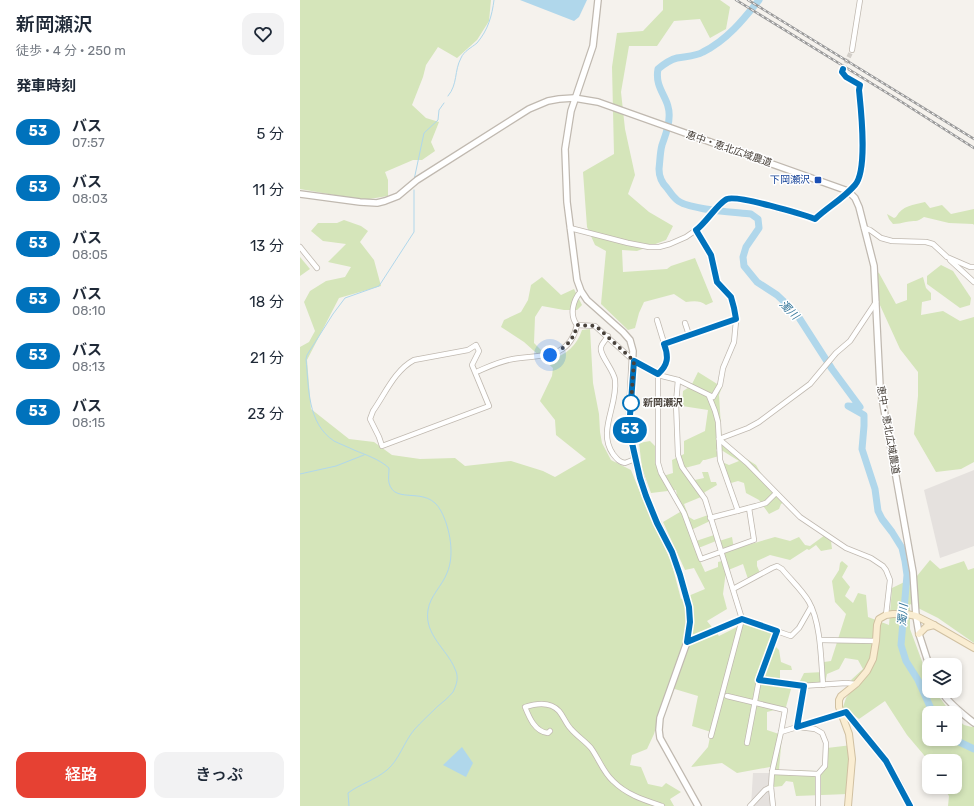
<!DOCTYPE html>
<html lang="ja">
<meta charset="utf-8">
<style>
:root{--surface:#fff;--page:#f2f2f3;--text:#1f2937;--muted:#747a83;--accent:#e64133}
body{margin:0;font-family:Rubik,"Noto Sans JP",sans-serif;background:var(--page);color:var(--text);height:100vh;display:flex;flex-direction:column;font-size:15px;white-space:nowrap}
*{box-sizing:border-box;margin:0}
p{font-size:13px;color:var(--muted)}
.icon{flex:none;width:22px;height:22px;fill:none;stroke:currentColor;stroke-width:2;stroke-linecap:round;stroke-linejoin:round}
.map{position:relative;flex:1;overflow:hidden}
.drawer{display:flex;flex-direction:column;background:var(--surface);width:300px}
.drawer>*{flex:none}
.badge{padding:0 8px;border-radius:13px;font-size:14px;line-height:26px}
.tools{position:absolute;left:622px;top:658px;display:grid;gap:8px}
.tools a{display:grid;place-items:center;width:40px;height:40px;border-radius:8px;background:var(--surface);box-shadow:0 2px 6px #0003;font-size:20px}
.you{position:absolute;width:20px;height:20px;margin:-10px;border:3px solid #fff;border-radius:50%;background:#1a73e8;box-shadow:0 0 0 6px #1a73e833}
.map>.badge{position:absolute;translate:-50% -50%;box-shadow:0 0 0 2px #fff}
h2{padding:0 16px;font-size:15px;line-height:36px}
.round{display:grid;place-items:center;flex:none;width:42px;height:42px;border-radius:12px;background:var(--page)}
.summary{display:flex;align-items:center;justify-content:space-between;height:68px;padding:0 16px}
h1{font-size:19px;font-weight:600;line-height:30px}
.primary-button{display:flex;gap:8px;margin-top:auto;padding:8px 16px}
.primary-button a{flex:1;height:46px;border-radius:12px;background:var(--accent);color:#fff;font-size:16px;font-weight:600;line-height:46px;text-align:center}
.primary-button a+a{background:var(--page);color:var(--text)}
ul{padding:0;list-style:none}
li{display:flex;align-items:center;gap:12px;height:56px;padding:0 16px}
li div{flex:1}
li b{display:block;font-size:15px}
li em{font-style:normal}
li .badge{min-width:44px;font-weight:700;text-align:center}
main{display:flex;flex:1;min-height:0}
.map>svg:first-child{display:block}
.industrial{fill:#e5e1de}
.green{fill:#d5e5ba}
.water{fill:#b0d7eb}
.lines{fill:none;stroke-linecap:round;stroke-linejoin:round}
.stream{stroke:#b0d7eb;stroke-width:1}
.river{stroke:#b0d7eb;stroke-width:7}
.minor-tunnel{stroke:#d3cfc9;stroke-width:4.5;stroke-dasharray:4.5 2;stroke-linecap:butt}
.minor-casing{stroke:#c0b9b0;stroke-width:6}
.tertiary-casing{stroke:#c0b9b0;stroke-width:8}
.secondary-casing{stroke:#d0c0a1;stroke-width:8}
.minor{stroke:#fff;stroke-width:4.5}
.tertiary{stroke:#fff;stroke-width:5.5}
.secondary{stroke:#faedd2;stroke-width:6}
.rail-casing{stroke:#9a9a9a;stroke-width:2.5}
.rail{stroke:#fff;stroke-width:1;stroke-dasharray:3;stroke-linecap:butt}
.line-casing{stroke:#fff;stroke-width:9}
.line{stroke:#0072bc;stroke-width:6}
.walk{stroke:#49423b;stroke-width:4;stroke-dasharray:0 7.2}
.transit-dot{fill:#1a4fb4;stroke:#fff;stroke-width:1.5}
.stop-dot{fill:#fff;stroke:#0072bc;stroke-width:2}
.labels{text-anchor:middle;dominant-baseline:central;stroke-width:3;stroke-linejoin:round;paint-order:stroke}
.street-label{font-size:10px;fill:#49423b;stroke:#fff}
.transit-label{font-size:10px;fill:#164399;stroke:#fff;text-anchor:end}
.stop-label{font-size:10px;font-weight:bold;fill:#49423b;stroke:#fff;text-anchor:start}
.water-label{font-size:11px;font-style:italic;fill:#39799c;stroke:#fff}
</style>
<main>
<section class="drawer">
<div class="summary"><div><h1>新岡瀬沢</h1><p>徒歩 · 4 分 · 250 m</p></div><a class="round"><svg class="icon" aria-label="heart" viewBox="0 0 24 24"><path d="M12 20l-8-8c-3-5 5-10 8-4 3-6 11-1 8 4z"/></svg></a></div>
<h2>発車時刻</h2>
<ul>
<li><span class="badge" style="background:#0072bc;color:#fff">53</span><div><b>バス</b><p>07:57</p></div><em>5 分</em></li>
<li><span class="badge" style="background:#0072bc;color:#fff">53</span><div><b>バス</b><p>08:03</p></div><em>11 分</em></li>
<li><span class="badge" style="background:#0072bc;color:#fff">53</span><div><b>バス</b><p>08:05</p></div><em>13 分</em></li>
<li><span class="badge" style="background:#0072bc;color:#fff">53</span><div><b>バス</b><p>08:10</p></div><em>18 分</em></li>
<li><span class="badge" style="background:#0072bc;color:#fff">53</span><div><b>バス</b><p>08:13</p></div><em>21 分</em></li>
<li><span class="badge" style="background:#0072bc;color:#fff">53</span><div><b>バス</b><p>08:15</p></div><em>23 分</em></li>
</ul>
<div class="primary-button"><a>経路</a><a>きっぷ</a></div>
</section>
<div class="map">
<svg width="674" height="806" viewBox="0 0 674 806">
<rect width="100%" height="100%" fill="#f5f2ed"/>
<g class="industrial">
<polygon points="674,470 674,546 640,558 624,490"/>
<polygon points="453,773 469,773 471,806 451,806"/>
</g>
<g class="green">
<polygon points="0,0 191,0 189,21 177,40 157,58 138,47 126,65 123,77 112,105 126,118 139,122 131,142 135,151 122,160 113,160 85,172 88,180 88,196 63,200 0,189"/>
<path d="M 363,0 L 420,0 L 430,7 L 426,29 L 410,38 L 400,19 L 374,21 L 357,46 L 329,46 L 321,92 L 325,129 L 335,175 L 328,194 L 349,212 L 373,226 L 366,240 L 337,251 L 322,250 L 323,272 L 367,269 L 371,266 L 395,258 L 413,302 L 406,305 C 400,300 393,301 386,302 L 374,294 L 344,302 L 339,313 L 335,328 L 328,330 L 301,304 L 306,251 L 295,245 L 287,227 L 283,172 L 314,154 L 312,67 L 317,33 L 343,31 L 363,10 Z"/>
<path d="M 625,202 L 630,208 L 642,205 L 651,214 L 674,209 L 674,225 L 673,224 L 649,223 L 624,217 C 616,223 615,220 606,222 C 601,223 598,224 593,224 L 589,219 L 587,214 L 594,218 L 596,217 C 603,205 613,205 625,202 Z"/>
<path d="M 44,220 L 61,226 L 68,231 L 60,242 L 74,260 L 81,286 L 39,298 L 7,360 L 11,409 L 49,439 L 74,442 L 92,455 L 120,459 L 155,458 L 165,466 L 211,461 L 243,471 L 255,477 L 286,459 L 256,435 L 255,420 L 240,401 L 252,376 L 253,368 L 224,342 L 201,327 L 204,320 L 221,312 L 228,300 L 231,285 L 242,277 L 261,295 L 274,289 L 282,305 L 277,310 L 264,310 L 242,306 L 235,317 L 234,343 L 250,359 C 266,356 277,345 282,330 L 290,329 L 293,383 L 299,414 L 300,432 L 302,443 L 311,460 L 331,470 L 348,512 L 371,561 L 381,599 L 405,589 L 394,568 L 385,570 L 363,522 L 380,512 L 376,490 L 351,493 L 342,468 L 339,443 L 350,441 L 355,446 L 360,477 L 373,473 L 372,460 L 384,454 L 384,441 L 405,431 L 408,410 L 382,406 L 383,391 L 391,386 L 398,372 L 422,387 L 419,395 L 422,443 L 456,465 L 471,491 L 481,495 L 486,501 L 481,504 L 479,509 L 469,514 L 459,500 L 446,493 L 444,483 L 438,481 L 431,483 L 422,474 L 424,467 L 422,462 L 429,465 L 439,461 L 418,448 L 416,450 L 419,456 L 405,460 L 403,460 L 400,464 L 381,469 L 390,481 L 404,478 L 402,472 L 408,472 L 411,482 L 416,482 L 417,485 L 405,492 L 401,497 L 384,504 L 389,517 L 394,520 L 408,515 L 410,521 L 391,530 L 396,541 L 414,535 L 416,541 L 401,547 L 396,547 L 401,563 L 405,572 L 418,567 L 418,562 L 422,561 L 422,555 L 419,541 L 432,537 L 434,549 L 475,537 L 490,541 L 499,537 L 505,545 L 510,546 L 525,535 L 531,541 L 532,549 L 521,551 L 516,545 L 509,550 L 507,549 L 490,560 L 470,555 L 457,561 L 457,566 L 460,573 L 448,579 L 443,564 L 426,571 L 423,594 L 427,609 L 407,621 L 419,636 L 439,626 L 444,624 L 473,633 L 473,644 L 479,650 L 481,662 L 491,666 L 492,670 L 480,670 L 480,682 L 499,683 L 504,673 L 524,672 L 524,662 L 531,661 L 546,614 L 535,602 L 532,581 L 539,570 L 540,563 L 542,561 L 548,566 L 542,577 L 550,587 L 545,596 L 553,603 L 558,593 L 566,595 L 568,617 L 589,625 L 592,588 L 617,576 L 630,560 L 640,569 L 664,561 L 668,570 L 674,568 L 674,643 L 638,618 L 610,604 L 610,629 L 629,680 L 629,691 L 635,691 L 651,713 L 629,713 L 629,739 L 655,739 L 655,717 L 664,725 L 672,727 L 674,725 L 674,806 L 648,806 L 649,796 L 643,787 L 655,787 L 655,761 L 629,761 L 607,735 L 585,701 L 559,719 L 543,707 L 546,698 L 556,685 L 551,680 L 563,669 L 558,660 L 545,658 L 539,669 L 527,674 L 525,683 L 491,689 L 486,707 L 467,712 L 467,730 L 482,735 L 479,770 L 517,771 L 524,763 L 527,748 L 552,745 L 548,794 L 496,796 L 493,782 L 486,781 L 482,786 L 474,787 L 470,767 L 437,773 L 422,763 L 391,767 L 408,747 L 411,732 L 392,726 L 398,696 L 368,687 L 354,734 L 347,749 L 332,755 L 330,765 L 341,767 L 348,784 L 362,787 L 366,783 L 381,792 L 370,799 L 374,806 L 0,806 L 0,347 L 9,342 L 15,331 L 4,302 L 10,291 L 26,281 L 45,277 L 51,267 L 28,262 L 46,244 L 23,241 L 11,231 L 18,223 L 37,223 Z"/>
<polygon points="0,257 10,269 0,276"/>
<polygon points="641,265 653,271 671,298 670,305 660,308 627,284 627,276"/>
<polygon points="575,271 579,273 596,304 607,300 607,284 623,277 626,288 631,293 631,300 622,302 621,315 643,311 660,321 674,317 674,462 661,469 636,472 614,434 618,396 618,372 600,349 579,303"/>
</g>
<g class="water">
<polygon points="220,0 287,0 279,17 274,21"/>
<polygon points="162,747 173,763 166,777 143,765"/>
</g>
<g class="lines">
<g class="stream">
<path d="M 148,96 C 158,84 154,71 161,58 C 164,51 171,48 177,43 C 188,30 192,16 194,0"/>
<polyline points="114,180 124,133 138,120 139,110 144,103"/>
<polyline points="0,474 36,466 64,455"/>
<path d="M 49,806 L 48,793 C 60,784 75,780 87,770 C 99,760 104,742 114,730 C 121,722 130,714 138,706 C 143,702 149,697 153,692 C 157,684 159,677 155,669 C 147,649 124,635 128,610 C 130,596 142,586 147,573 C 155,555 150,528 141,511 C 127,484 95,506 89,483 C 88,479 89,473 89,468 C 79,459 66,455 54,450 C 48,447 40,444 34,441 C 7,423 9,388 6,359 L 7,355 L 33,314 L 45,298 L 79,286 L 114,232 L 114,190"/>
</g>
<g class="river">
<path d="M 459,0 C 443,20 427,40 403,52 C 394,57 386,56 377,58 C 369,60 364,64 358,69 C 354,90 371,98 369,118 C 369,127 365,136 362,145 C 360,152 360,161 359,169 C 359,176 362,183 367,188 C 370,192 373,197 377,200 C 388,210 435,212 451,214 L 458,219 L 459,228 L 446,247 L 443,257 L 444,266 L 457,282 L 477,295 L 496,313 L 532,369 L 560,407 L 548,406 L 564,415 L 564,426 L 562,449 L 575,489 L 578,511 L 582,519 L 592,532 L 602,548 L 605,561 L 607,575 L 601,645 L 606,661 L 618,680 L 633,713"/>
<polyline points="653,739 674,749"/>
</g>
<polyline class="minor-tunnel" points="543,69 552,50"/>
<g class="minor-casing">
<g id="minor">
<polyline points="552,50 560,0"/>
<path d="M 270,228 L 328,243 L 349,247 L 359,247 L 370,244 L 386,237 L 399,228 L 404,221 L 427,199 L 434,199 L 447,200 L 515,219 C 528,207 544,198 555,185 C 568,171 562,109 559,90 L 560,85 L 545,77 L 542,72 L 543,69"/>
<polyline points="564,228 570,230 581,238 592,241 626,242 633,244 647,257 670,267 674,267"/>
<polyline points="0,247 17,268"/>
<polyline points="650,260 674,282"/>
<path d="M 281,291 C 273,300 269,315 277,325 L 295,326 L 334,361 L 358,375 L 378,380 L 413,397 L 420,385 L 423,368 L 434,342 L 436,321 L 434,308 L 431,297 L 417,282 L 411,255 L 396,230"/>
<polyline points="357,320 368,356 363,370 358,375 358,463 361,473 384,513 401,559 454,540 449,508"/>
<polyline points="385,323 389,335"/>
<path d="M 308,336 C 306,340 302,343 301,347 C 299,355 314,370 315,380 C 318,406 297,431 313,454 C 317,459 319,462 325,463 L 335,459"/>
<polyline points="364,344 436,319"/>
<path d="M 176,345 L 179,351 L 172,365 L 189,406 L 82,446 L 79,437 L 70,419 L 73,411 C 85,394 95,370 114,360 L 168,350 Z"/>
<path d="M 176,372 C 188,367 200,361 213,359 C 242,354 269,360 277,325"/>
<polyline points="378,380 376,403 378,455 382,467 405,499 442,619 411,736"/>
<polyline points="409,396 415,411 418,422 420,460 438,511"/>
<polyline points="419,439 447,463 500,517 546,548 571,558 583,566 586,570 590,580 586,615"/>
<polyline points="419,439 448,428 459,422 510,384 536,353 550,341 576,302"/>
<polyline points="410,518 456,506 466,503 476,493"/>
<path d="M 433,589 L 472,568 L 477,566 L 482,569 C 490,579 503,591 509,602 C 521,623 521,661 523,685"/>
<polyline points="520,640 576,641"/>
<polyline points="387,642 442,619 491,636 499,628 511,607"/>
<polyline points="459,680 501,686 546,683 556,684"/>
<polyline points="427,696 485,710 481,732"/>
<polyline points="497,727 504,686"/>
<polyline points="499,727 515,729 522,733 526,743 525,766 518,774 518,806"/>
<path d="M 250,731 L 248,733 C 235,732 229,717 225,707 C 237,703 250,701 259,711 C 264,717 266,724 271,729 C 277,736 285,741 291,748 C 299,759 303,772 313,781 C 327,795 344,800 362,806"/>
<polyline points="447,743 459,680 477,631"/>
<polyline points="472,772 518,774"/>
<polyline points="450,806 465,790 471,787"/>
<polyline points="473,806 471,787 472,772 481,732 546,712 586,761 600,784 610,806"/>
</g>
</g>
<g class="tertiary-casing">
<g id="tertiary">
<polyline points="298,0 293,46 271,111 265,149 267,202 277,280 281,291 287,300 323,332 330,340 333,351 329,429 335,459 346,496 353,514 372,552 380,575 389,607 390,622 387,642 360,718 359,730 360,738 398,806"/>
<polyline points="0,194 60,202 77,203 85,201 98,196 117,180 229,109 248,101 259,99 274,98 298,102 548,191 555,198 559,207 574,266 580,387 613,572 616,616 619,634 629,665"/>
<path d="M 641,691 C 649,704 662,713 674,723"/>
</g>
</g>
<g class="secondary-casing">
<g id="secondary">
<polyline points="619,634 626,627 634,625"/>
<polyline points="548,806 552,759 549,734 539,707 539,700 541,696 556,684 567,671 573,659 576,641 577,625 579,619 586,615 593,614 607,614 616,616 634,625 674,648"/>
</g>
</g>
<use href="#minor" class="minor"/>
<use href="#tertiary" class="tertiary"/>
<use href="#secondary" class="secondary"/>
<g class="rail-casing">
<g id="rail">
<polyline points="436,0 597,99 674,148"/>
<polyline points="448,0 674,139"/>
</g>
</g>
<use href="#rail" class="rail"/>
</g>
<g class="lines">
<g class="line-casing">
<path id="line" d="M 543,69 L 542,72 L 546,77 L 560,85 L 559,90 C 561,110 568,170 555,185 C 544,198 528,207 515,219 C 502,214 438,195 427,199 C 418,203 405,224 396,230 L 411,255 L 417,282 L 431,297 L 434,308 L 436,319 L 364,344 C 369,357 368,365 358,374 L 334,361 L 329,429 L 332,443 L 340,478 L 346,496 L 357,523 L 372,552 L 380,575 L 389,607 L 390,622 L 387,642 L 442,619 L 477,631 L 459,680 L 504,686 L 497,727 L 546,712 L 586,761 L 610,806"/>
</g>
<use href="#line" class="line"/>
<path class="walk" d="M 250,355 C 265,349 274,340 277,325 L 296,326 L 334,361 L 331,403"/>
</g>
<rect class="transit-dot" x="514" y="176" width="8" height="8" rx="2"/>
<circle class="stop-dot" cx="331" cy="403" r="8"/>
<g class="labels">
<g class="street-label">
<text transform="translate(429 149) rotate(19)">恵中・恵北広域農道</text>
<text transform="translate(588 430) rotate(80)">恵中・恵北広域農道</text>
</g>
<g class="transit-label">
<text x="510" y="180">下岡瀬沢</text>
</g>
<g class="stop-label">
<text x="343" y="403">新岡瀬沢</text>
</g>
<g class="water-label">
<text transform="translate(489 310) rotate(45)">濁川</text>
<text transform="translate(603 615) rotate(-85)">濁川</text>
</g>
</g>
</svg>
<div class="tools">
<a><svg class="icon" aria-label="layers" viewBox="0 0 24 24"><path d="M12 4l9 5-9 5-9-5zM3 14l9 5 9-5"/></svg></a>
<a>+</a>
<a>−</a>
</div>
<div class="you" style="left:250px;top:355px"></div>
<b class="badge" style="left:330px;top:430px;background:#0072bc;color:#fff">53</b>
</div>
</main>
